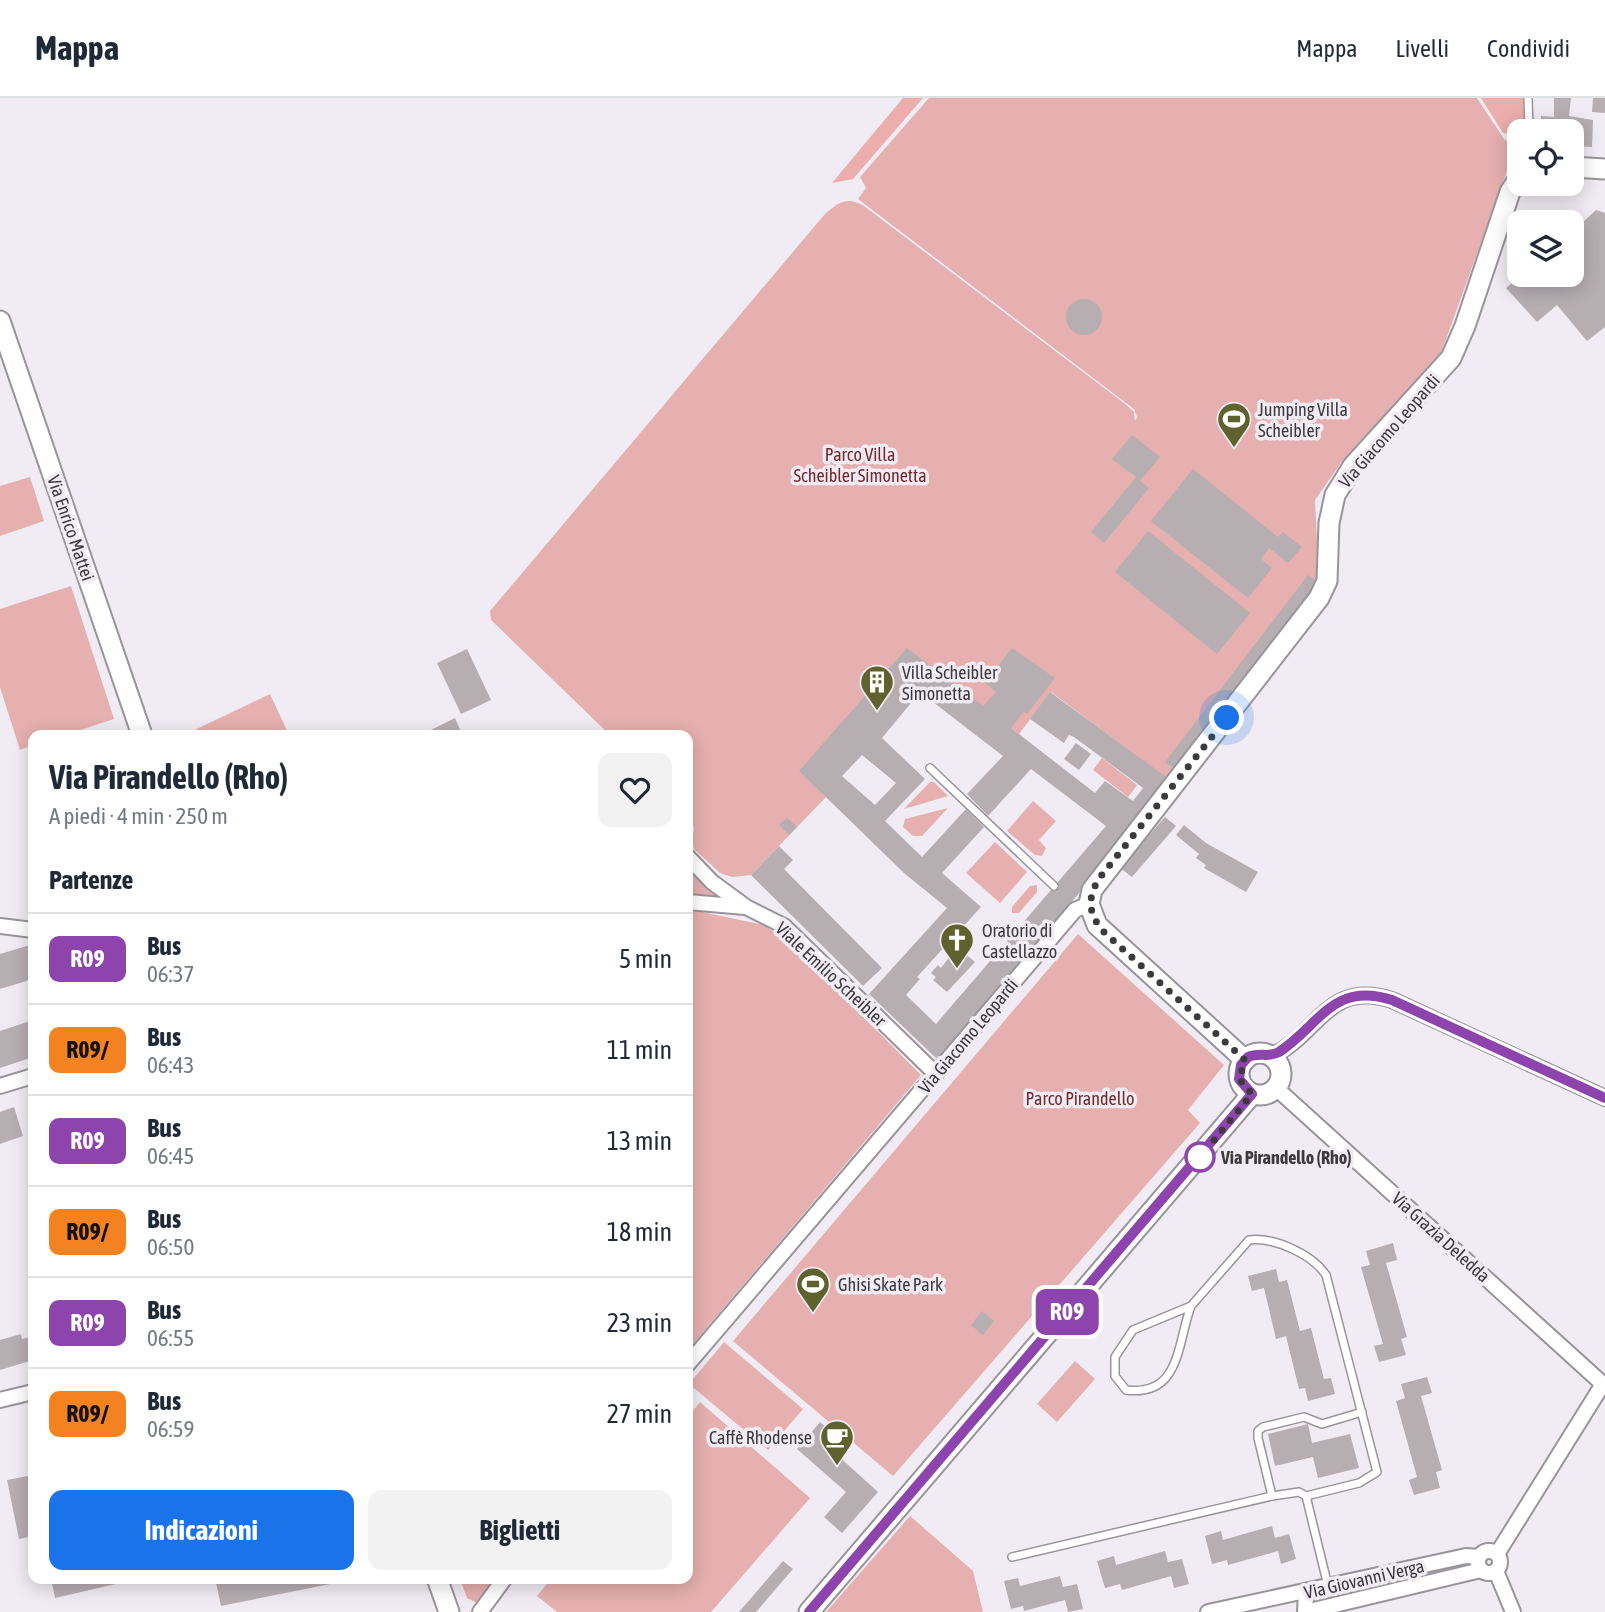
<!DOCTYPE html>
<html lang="it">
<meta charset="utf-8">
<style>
:root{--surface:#fff;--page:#f2f2f3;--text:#1f2937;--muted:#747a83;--line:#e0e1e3;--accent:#1a73e8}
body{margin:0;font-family:"Asap Condensed",sans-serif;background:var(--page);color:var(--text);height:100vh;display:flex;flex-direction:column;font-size:26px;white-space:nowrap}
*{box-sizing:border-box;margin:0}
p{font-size:23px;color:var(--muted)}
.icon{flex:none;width:38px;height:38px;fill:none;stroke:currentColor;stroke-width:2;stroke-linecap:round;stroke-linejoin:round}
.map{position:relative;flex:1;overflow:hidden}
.details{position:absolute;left:28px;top:632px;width:665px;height:854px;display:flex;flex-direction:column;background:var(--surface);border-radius:14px;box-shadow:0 4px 18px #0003}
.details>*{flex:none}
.badge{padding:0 14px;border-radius:10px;font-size:24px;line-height:46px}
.tools{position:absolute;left:1507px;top:21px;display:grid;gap:14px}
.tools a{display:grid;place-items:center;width:77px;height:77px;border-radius:14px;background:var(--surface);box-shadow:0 4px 18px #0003;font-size:35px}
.you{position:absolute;width:35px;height:35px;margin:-18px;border:5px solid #fff;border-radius:50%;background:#1a73e8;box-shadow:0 0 0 10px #1a73e833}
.map>.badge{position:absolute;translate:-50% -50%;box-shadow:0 0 0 4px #fff}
h2{padding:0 21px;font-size:26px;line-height:63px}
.round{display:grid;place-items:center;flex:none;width:74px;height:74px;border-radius:14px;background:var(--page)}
.overview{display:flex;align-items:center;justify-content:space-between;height:119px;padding:0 21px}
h1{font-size:33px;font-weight:700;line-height:52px}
.cta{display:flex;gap:14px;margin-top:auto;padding:14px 21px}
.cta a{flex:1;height:80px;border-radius:14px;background:var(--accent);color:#fff;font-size:28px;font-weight:700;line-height:80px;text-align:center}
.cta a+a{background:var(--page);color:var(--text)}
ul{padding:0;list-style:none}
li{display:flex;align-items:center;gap:21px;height:91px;padding:0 21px;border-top:2px solid var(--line)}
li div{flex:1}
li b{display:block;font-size:26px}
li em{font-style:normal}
li .badge{min-width:77px;font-weight:700;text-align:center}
header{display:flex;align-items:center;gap:42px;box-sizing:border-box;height:98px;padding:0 35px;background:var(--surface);border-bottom:2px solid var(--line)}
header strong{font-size:33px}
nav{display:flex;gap:38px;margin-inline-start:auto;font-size:24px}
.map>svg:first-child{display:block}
.green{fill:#e5b0af}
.forest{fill:#ecadad}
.building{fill:#b7aeb2;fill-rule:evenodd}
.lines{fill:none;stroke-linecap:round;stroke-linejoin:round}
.lane-casing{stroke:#99949b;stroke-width:10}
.street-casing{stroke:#99949b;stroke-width:18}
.secondary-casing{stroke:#99949b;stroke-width:23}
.lane{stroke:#fff;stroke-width:7}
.street{stroke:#fff;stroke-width:14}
.secondary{stroke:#fff;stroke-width:19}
.line-casing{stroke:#fff;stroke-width:16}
.line{stroke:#8e44ad;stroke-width:10}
.walk{stroke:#3c3a3d;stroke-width:7;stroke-dasharray:0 12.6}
.stop-dot{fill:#fff;stroke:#8e44ad;stroke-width:3.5}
.labels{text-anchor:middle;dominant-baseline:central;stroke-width:7;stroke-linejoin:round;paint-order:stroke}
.poi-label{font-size:18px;fill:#3c3a3d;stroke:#f1ecf3;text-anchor:start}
.street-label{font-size:18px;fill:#3c3a3d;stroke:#f1ecf3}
.park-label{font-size:18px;fill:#72292e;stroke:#f1ecf3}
.stop-label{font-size:18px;font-weight:bold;fill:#3c3a3d;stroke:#f1ecf3;text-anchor:start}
</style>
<header>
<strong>Mappa</strong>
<nav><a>Mappa</a><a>Livelli</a><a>Condividi</a></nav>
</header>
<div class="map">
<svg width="1605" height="1514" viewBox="0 0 1605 1514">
<rect width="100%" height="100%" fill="#f1ecf3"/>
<g class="green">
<path d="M 929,0 L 1477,0 L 1504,41 L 1512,48 L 1509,67 L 1440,258 L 1341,365 L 1315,402 L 1319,485 L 1169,682 L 1051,594 L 1019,636 L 907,551 L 827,698 L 751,777 L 732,779 L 720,775 L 694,751 L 692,744 L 694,730 L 688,714 L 688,637 L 610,637 L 491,522 L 490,513 L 825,116 C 839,104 847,98 864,108 L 1124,305 L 1134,314 L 1135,323 L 1137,319 L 1134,311 L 858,101 L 866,90 L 860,79 Z"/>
<polygon points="30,379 44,423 0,438 0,388"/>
<polygon points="71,488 114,621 65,637 33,637 33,647 20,652 0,589 0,511"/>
<polygon points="270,596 289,637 184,637"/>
<polygon points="1102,660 1137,687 1128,699 1093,672"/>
<polygon points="930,684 934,684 948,698 904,711"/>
<polygon points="1033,703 1056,723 1039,742 1046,750 1042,758 1035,757 1007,733"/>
<polygon points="948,710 922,738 913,738 903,729 905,721"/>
<polygon points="995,744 1027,774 1000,805 966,775"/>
<polygon points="688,766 729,805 688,798"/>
<polygon points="1037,787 1037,794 1019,815 1012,815 1012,809 1030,788"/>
<polygon points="688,811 764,827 791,846 921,977 688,1252"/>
<polygon points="1078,836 1224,967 1188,1012 1200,1025 893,1378 733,1243"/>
<polygon points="724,1244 803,1311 768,1352 689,1286"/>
<polygon points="1075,1263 1095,1281 1057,1324 1037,1306"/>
<polygon points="700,1304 810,1400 711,1514 557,1514 537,1498 551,1481 688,1480 688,1319"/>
<polygon points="910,1418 973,1473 983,1514 826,1514"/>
<polygon points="460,1481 497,1481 477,1505 467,1500"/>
</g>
<g class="forest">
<polygon points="903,0 923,0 853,81 832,85"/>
<polygon points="1481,0 1526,0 1527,33 1519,33 1519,37 1503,35"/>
</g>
<g class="building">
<polygon points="1554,0 1571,0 1569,18 1593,22 1592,49 1572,48 1572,33 1541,33 1541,18 1554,19"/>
<polygon points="1593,0 1605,0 1605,15 1592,14"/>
<polygon points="1596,112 1605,115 1605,229 1587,243 1557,207 1537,224 1506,190 1522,177 1572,177 1572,134"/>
<circle cx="1084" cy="219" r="18"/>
<polygon points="1132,337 1160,359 1140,383 1149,390 1104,445 1091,434 1136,379 1112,361"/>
<polygon points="1193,371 1278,439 1283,434 1302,449 1288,465 1269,450 1261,461 1272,470 1248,500 1151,423"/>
<polygon points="1148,433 1250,515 1217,556 1115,474"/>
<polygon points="1308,477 1319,485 1176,672 1165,664"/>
<path d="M 907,550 L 983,608 L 996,594 L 985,584 L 1012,550 L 1055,580 L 1027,616 L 1024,613 L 1011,630 L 1095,695 L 1105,683 L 1133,703 L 1143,690 L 1074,639 L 1069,637 L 1064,645 L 1030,621 L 1050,594 L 1173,684 L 938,962 L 869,896 L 947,810 L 904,775 L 799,673 ZM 920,594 L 1003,658 L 967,696 L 988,718 L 1031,671 L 1106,728 L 936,926 L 906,897 L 920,881 L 917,879 L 981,809 L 942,775 L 984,729 L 966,711 L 922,759 L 885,723 L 925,681 L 882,640 ZM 862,657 L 896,685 L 875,707 L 842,678 Z"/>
<polygon points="467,551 491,602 461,616 437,565"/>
<polygon points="455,620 462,636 429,637 427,634"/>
<polygon points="1076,645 1091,656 1079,672 1064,661"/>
<polygon points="1165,719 1176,728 1132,779 1120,770"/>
<polygon points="787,720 797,729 789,737 779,727"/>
<polygon points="1184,727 1206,745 1258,774 1246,794 1204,770 1206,767 1196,760 1199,756 1176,737"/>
<polygon points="779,748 793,762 784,771 882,870 863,888 751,777"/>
<polygon points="30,847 33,881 0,891 0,856"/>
<polygon points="957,849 975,864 947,894 933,882 936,879 931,875 938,867 941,870"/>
<polygon points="33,922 33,959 0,970 0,933"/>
<polygon points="14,1009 23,1038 0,1046 0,1014"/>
<polygon points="1393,1145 1397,1162 1386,1165 1407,1239 1401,1241 1406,1257 1379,1264 1374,1248 1383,1246 1361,1169 1370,1167 1366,1153"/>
<polygon points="1276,1171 1279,1184 1287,1182 1300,1233 1311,1230 1324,1281 1331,1280 1335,1296 1308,1303 1305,1290 1299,1291 1286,1238 1276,1241 1264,1190 1252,1193 1248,1178"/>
<polygon points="982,1213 994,1223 983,1237 971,1227"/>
<polygon points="21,1236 22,1241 33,1238 33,1262 0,1272 0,1242"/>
<polygon points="1427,1279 1432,1295 1421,1298 1442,1372 1436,1374 1440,1390 1414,1397 1409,1382 1417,1379 1396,1303 1405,1300 1401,1286"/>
<polygon points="820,1324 845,1346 836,1356 878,1394 842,1435 824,1419 846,1394 797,1351"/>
<polygon points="1308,1326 1312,1345 1350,1336 1359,1370 1318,1380 1313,1359 1275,1368 1268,1336"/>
<polygon points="33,1377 33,1438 19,1441 7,1382"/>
<polygon points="1272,1428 1275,1440 1289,1436 1296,1461 1281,1466 1278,1453 1228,1467 1227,1462 1212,1466 1205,1438 1221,1433 1223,1442"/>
<polygon points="1165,1453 1168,1464 1182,1461 1189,1486 1174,1490 1171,1478 1122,1492 1120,1486 1105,1490 1097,1463 1114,1458 1116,1467"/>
<polygon points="783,1463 793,1471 756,1514 739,1514"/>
<polygon points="1060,1478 1063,1489 1077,1486 1083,1511 1068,1514 1065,1502 1024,1513 1023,1508 1011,1511 1004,1483 1018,1480 1020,1488"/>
<polygon points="51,1480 133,1480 133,1482 55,1500"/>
<polygon points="215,1480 350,1480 350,1482 221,1508"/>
</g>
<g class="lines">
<g class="lane-casing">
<g id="lane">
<polyline points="1528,0 1529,33"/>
<polyline points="930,670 1054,788"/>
<path d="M 1191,1208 C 1177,1245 1181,1299 1126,1292 L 1115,1278 L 1115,1259 L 1133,1232 L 1191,1208 L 1249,1142 C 1274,1139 1312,1156 1326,1177 L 1377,1374 L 1359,1385 L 1306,1398 L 1328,1488"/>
<polyline points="1272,1398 1258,1340 1258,1333 1263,1329 1304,1319 1322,1326 1362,1314"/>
<polyline points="1012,1459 1272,1398 1299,1394 1306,1398"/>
</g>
</g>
<g class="street-casing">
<g id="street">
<polyline points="688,759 712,784 746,809 784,828 936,976"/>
<polyline points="688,804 745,809"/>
<polyline points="0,828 33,832"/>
<path d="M 1271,958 C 1318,938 1327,881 1392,902 L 1605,1000"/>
<polyline points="0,988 33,978"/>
<polyline points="1276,990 1605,1288"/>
<polyline points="688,1266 1075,812 1089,806"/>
<polyline points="0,1302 33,1294"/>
<circle cx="1489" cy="1464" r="11"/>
<polyline points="1497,1456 1603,1286"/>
<polyline points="1496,1473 1513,1514"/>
<polyline points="1306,1494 1305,1514 1481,1472"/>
<polyline points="480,1514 505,1480"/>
<polyline points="1208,1514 1466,1458 1479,1459"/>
</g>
</g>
<g class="secondary-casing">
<g id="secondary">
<polyline points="1572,69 1605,71"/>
<polyline points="0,223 142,637"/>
<circle cx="1260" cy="976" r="21"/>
<polyline points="1245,962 1097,827 1089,806 1092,792 1319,500 1327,483 1329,425 1335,397 1353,368 1451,260 1465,228 1510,94 1519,80"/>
<polyline points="437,1480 449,1514"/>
<polyline points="809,1514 1252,996"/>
</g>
</g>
<use href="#lane" class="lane"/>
<use href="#street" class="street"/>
<use href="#secondary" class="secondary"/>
</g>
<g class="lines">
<g class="line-casing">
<path id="line" d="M 809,1514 L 1252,996 L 1239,981 L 1241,967 L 1248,959 C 1259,954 1269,960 1279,954 C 1320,927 1333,883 1392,902 L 1605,1000"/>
</g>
<use href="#line" class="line"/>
<path class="walk" d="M 1200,1059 L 1195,1065 L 1252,996 L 1239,981 L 1245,962 L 1104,834 C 1087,815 1087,798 1101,778 L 1227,620"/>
</g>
<defs>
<g id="stadium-pin" transform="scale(1.75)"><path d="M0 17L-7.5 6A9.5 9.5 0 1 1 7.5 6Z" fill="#5f612e" stroke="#f1ecf3"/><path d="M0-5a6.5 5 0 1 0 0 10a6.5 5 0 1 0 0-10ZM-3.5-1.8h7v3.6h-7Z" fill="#fff"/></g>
<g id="building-pin" transform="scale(1.75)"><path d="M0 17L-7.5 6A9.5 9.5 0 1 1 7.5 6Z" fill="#5f612e" stroke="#f1ecf3"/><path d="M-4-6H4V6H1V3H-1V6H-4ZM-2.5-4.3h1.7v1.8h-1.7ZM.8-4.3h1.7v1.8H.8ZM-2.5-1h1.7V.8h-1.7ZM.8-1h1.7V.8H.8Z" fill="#fff"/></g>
<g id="church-pin" transform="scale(1.75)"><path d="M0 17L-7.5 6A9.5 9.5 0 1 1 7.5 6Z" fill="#5f612e" stroke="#f1ecf3"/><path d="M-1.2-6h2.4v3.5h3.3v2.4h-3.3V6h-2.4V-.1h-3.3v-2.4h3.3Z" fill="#fff"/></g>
<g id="cafe-pin" transform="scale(1.75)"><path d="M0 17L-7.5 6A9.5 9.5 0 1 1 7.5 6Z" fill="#5f612e" stroke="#f1ecf3"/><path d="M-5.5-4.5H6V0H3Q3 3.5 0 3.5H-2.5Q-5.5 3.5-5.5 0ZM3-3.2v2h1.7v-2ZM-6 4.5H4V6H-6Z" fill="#fff"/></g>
</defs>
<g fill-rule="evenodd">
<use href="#stadium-pin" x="1234" y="321"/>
<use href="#building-pin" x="877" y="584"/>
<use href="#church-pin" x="957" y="842"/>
<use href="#stadium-pin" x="813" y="1186"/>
<use href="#cafe-pin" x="837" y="1339"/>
</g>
<circle class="stop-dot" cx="1200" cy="1059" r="14"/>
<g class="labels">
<g class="poi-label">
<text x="1258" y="311">Jumping Villa<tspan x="1258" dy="21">Scheibler</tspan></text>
<text x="902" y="574">Villa Scheibler<tspan x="902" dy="21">Simonetta</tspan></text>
<text x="982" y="832">Oratorio di<tspan x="982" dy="21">Castellazzo</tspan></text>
<text x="838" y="1186">Ghisi Skate Park</text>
<text x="812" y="1339" text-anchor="end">Caffè Rhodense</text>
</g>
<g class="street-label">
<text transform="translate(1389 333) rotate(-49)">Via Giacomo Leopardi</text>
<text transform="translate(71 430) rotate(71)">Via Enrico Mattei</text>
<text transform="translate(831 876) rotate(43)">Viale Emilio Scheibler</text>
<text transform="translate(968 938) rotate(-50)">Via Giacomo Leopardi</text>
<text transform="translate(1441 1139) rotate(42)">Via Grazia Deledda</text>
<text transform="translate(1364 1481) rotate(-13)">Via Giovanni Verga</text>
</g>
<g class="park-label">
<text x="860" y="356">Parco Villa<tspan x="860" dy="21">Scheibler Simonetta</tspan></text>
<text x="1080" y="1000">Parco Pirandello</text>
</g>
<g class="stop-label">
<text x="1221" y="1059">Via Pirandello (Rho)</text>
</g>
</g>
</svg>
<div class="tools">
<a><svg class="icon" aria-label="locate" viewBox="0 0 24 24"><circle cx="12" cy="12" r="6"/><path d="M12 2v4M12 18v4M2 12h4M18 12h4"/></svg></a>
<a><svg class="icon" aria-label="layers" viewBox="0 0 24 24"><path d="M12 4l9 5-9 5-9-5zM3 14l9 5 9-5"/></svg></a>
</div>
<div class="you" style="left:1227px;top:620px"></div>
<b class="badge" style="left:1067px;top:1214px;background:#8e44ad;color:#fff">R09</b>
<section class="details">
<div class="overview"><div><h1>Via Pirandello (Rho)</h1><p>A piedi · 4 min · 250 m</p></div><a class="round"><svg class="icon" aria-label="heart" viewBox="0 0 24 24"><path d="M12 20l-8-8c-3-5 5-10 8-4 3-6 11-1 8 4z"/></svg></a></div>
<h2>Partenze</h2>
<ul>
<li><span class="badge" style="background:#8e44ad;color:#fff">R09</span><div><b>Bus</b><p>06:37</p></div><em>5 min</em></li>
<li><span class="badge" style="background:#f58220;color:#111">R09/</span><div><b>Bus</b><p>06:43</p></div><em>11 min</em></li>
<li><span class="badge" style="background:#8e44ad;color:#fff">R09</span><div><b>Bus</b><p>06:45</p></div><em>13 min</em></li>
<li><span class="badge" style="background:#f58220;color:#111">R09/</span><div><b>Bus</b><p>06:50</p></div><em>18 min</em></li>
<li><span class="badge" style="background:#8e44ad;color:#fff">R09</span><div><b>Bus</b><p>06:55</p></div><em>23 min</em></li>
<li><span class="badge" style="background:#f58220;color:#111">R09/</span><div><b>Bus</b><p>06:59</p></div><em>27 min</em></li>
</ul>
<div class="cta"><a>Indicazioni</a><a>Biglietti</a></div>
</section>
</div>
